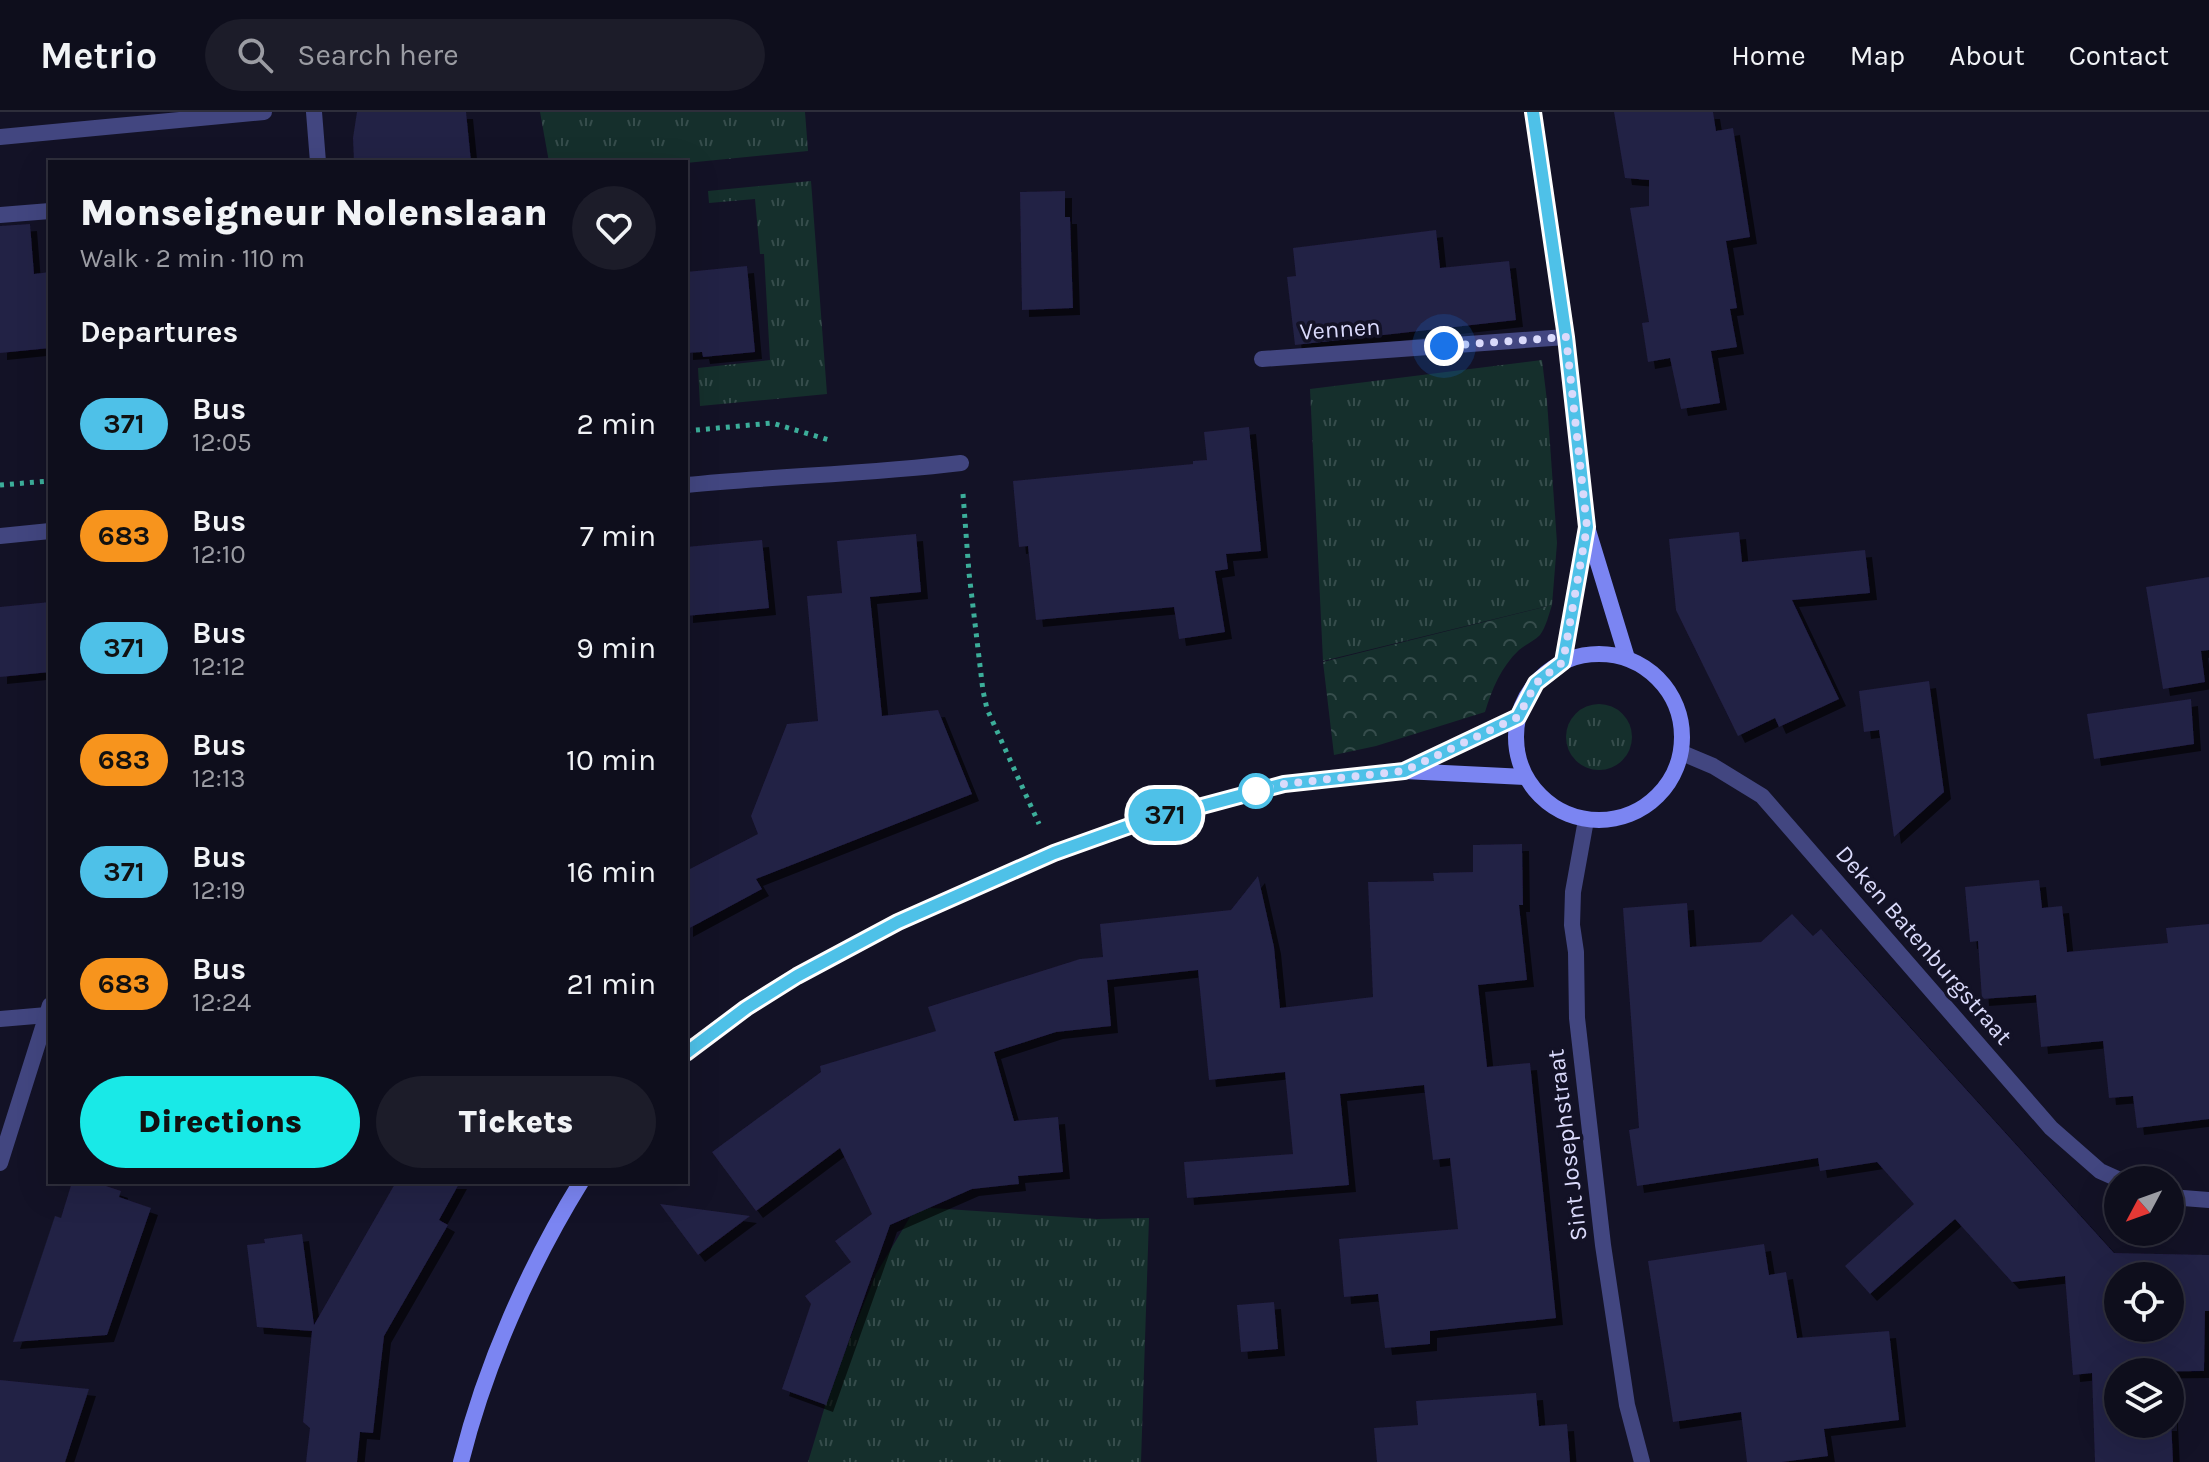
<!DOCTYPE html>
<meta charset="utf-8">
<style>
:root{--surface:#0e0e1c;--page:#1c1c29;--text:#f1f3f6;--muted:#9b9ca3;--line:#2e2e3b;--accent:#19e9e7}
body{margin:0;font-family:Karla,sans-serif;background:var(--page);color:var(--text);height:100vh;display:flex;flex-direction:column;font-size:30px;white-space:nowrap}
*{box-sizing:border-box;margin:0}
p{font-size:26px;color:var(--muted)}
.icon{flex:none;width:44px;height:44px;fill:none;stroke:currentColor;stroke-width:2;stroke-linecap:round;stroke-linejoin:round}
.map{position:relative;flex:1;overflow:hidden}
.details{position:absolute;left:48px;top:48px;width:640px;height:1024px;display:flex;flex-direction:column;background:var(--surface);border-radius:0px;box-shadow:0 8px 32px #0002,0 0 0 2px var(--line)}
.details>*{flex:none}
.badge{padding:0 16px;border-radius:26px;font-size:28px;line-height:52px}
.needle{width:52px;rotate:229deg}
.tools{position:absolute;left:2104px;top:1054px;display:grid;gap:16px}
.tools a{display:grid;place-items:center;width:80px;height:80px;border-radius:50%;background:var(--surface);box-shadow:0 8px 32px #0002,0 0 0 2px var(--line);font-size:40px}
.you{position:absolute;width:40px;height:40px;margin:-20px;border:6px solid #fff;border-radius:50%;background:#1a73e8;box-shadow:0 0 0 12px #1a73e833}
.map>.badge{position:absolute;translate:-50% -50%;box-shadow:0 0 0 4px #fff}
h2{padding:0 32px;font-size:30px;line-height:72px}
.round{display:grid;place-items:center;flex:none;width:84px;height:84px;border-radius:42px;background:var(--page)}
.overview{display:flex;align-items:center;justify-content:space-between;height:136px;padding:0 32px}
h1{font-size:38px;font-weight:800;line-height:60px}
.button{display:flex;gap:16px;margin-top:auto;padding:16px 32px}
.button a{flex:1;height:92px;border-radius:48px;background:var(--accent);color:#111;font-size:32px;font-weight:800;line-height:92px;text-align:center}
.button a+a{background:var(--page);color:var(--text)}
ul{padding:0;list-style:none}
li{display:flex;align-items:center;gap:24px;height:112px;padding:0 32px}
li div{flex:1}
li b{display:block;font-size:30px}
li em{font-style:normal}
li .badge{min-width:88px;font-weight:700;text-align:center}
header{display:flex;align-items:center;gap:48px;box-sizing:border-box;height:112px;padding:0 40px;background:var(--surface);border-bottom:2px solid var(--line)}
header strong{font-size:38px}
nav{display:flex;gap:44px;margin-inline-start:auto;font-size:28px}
.search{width:560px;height:72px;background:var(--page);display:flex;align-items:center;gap:20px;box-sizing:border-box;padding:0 28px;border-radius:44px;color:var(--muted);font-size:30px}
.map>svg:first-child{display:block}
.grass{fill:url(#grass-tufts)}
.forest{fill:url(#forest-crowns)}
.building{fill:#232045;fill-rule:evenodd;filter:url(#shadow)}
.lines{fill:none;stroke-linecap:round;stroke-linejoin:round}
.path{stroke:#3cae9a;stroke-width:5;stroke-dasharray:4 6;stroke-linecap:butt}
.street{stroke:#424680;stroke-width:16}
.secondary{stroke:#7b85f2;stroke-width:16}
.line-casing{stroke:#fff;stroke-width:18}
.line{stroke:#4ec1e8;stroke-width:12}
.walk{stroke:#dadafb;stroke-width:8;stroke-dasharray:0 14.4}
.stop-dot{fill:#fff;stroke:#4ec1e8;stroke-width:4}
.labels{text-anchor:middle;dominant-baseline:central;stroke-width:7;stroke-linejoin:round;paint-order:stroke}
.street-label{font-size:24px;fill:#dadafb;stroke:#131226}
</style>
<header>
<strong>Metrio</strong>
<div class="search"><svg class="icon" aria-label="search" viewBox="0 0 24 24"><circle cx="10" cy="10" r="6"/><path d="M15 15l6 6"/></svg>Search here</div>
<nav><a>Home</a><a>Map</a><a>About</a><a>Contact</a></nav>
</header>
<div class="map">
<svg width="2209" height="1350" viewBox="0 0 2209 1350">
<defs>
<pattern id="grass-tufts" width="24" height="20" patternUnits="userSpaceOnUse" patternTransform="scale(2)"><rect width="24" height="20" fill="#152f2c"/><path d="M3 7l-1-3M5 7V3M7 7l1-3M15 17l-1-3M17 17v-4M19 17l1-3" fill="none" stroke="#364d4c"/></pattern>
<pattern id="forest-crowns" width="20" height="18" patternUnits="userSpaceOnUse" patternTransform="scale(2)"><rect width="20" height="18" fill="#152f2c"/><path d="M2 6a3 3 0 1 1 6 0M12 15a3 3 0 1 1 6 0" fill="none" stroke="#364d4c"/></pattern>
<filter id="shadow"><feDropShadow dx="7" dy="7" stdDeviation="0" flood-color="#0009"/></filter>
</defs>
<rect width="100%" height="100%" fill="#131226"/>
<g class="grass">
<polygon points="540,0 805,0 808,39 686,51 549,50"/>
<polygon points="811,69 827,282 700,294 698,256 770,248 764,142 760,142 755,87 709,91 708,79"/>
<polygon points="1542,248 1547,289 1557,431 1552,493 1323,549 1310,277"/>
<circle cx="1599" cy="625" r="33"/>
<polygon points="916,1095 1097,1107 1149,1106 1141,1350 808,1350 832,1271 876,1162"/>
</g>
<path class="forest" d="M 1552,493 C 1549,502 1546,515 1540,523 C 1534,529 1525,533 1519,538 C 1501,555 1492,577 1485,600 L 1376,634 L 1334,643 L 1323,550 Z"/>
<g class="building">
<polygon points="357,0 466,0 471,50 354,50 353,26"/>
<polygon points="1614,0 1713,0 1716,19 1733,16 1750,125 1726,129 1737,196 1730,197 1737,235 1711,239 1720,291 1681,297 1670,246 1648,250 1642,211 1649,210 1630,96 1649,94 1649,68 1625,66"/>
<polygon points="1065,79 1065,105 1070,105 1073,196 1022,198 1020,80"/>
<polygon points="30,112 34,162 50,160 50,236 0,241 0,114"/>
<polygon points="1436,118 1440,156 1509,149 1516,208 1295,233 1287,165 1296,164 1293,136"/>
<polygon points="747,154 755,240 703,245 702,240 686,241 686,160"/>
<polygon points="1249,315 1261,439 1226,442 1228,457 1215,459 1225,520 1179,527 1174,495 1036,508 1028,434 1019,435 1013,369 1193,352 1193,349 1207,348 1204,320"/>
<polygon points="1739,420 1742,450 1865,438 1870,481 1792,488 1839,587 1779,615 1775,606 1738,624 1676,498 1669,427"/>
<polygon points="916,422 921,480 870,485 882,604 938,598 972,682 756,767 762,777 686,818 686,759 758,722 751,704 787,612 818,609 807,484 842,481 837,429"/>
<polygon points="762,428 769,496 686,504 686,435"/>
<polygon points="2209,465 2209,538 2201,539 2205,570 2163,577 2146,475"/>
<polygon points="50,490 50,560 0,565 0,495"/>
<polygon points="1929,569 1944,680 1894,725 1879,618 1864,620 1859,579"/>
<polygon points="2191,587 2194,632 2094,647 2087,602"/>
<polygon points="1522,732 1523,793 1519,793 1527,868 1478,873 1487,955 1530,951 1556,1206 1430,1219 1430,1232 1385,1236 1378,1182 1344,1185 1339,1127 1458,1117 1450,1046 1433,1048 1424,973 1340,982 1349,1073 1187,1086 1184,1050 1293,1042 1285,960 1209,968 1198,858 1107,868 1111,914 1056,920 994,940 1014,1009 1058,1005 1063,1060 1018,1064 1019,1072 972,1077 890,1113 826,1293 782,1277 811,1192 805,1184 851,1150 835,1129 872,1102 840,1036 756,1099 712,1040 821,960 820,954 936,919 928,895 1080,847 1103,845 1100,812 1231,798 1258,764 1274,835 1280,896 1373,885 1368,770 1434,769 1433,761 1473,760 1473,733"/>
<polygon points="2039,768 2042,796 2062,794 2067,840 2168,831 2166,816 2209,812 2209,1007 2137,1016 2133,984 2109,986 2103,929 2041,935 2036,883 1982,887 1978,829 1970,830 1965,775"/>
<path d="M 1687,791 L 1690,835 L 1761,830 L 1792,802 L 1813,824 L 1821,817 L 2114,1141 L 2209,1143 L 2209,1199 L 2205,1199 L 2204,1259 L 2118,1260 L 2118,1312 L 2170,1312 L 2170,1285 L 2173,1350 L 2095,1350 L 2092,1261 L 2073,1263 L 2065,1164 L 2012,1170 L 1955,1107 L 1870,1182 L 1845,1154 L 1914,1092 L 1877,1050 L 1820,1059 L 1818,1046 L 1637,1074 L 1629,1018 L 1639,1016 L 1623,796 ZM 2118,1164 L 2170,1164 L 2170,1216 L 2118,1216 Z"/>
<polygon points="72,1070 94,1070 121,1079 119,1085 151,1096 107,1223 13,1230 55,1104 61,1106"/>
<polygon points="396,1070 460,1070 439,1108 448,1113 384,1224 373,1321 360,1320 357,1350 306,1350 310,1316 303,1310 312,1219 257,1215 247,1133 265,1131 264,1127 302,1122 314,1213"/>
<polygon points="660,1092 750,1104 698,1143"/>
<polygon points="1764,1132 1769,1163 1786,1160 1797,1226 1889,1219 1899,1308 1824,1317 1828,1344 1782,1350 1747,1350 1741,1300 1673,1310 1648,1149"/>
<polygon points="1274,1190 1278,1237 1241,1240 1237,1193"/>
<polygon points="0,1268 89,1277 65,1350 0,1350"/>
<polygon points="1536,1281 1539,1314 1567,1312 1570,1350 1377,1350 1374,1316 1418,1313 1416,1289"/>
</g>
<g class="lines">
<g class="path">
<polyline points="686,319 772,311 829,328"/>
<polyline points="0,373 50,369"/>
<polyline points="963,382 969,461 983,579 987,597 1039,712"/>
</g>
<g class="street">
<polyline points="314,0 318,50"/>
<polyline points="0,25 264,0"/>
<polyline points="0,103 50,99"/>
<polyline points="1262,247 1566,225"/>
<path d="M 686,373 C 777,364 870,362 961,351"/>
<polyline points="0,424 50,419"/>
<polyline points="1682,641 1713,654 1762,684 2051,1016 2100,1059 2120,1068"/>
<polyline points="1586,708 1573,780 1572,813 1576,840 1577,906 1603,1133 1627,1293 1642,1350"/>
<polyline points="0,907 47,903"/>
<polyline points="0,1051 50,893"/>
<polyline points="2170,1085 2209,1088"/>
</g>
<g class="secondary">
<polyline points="1533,0 1566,225 1587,415 1627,546"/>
<circle cx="1599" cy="625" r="83"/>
<polyline points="1563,550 1586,420"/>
<polyline points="1406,658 1518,605"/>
<polyline points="686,941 746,896 797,864 898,810 1054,741 1135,712 1284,672 1404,659 1525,665"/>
<path d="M 461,1350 C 485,1254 529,1154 581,1070"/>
</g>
</g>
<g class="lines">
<g class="line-casing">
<polyline id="line" points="686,941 746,896 797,864 898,810 1054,741 1135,712 1284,672 1404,659 1518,605 1536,571 1563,550 1587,415 1566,225 1533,0"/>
</g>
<use href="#line" class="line"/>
<polyline class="walk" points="1256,679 1284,672 1404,659 1518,605 1536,571 1563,550 1587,415 1566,225 1444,234"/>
</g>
<circle class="stop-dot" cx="1256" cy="679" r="16"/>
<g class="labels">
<g class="street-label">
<text transform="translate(1340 217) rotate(-4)">Vennen</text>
<text transform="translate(1924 833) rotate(49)">Deken Batenburgstraat</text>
<text transform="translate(1567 1033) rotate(-97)">Sint Josephstraat</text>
</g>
</g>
</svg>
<div class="tools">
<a><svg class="needle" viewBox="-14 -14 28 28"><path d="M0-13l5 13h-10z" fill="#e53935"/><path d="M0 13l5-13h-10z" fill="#9b9ca3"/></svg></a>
<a><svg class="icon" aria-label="locate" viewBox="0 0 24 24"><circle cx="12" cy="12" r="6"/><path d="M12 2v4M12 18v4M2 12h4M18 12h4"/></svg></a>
<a><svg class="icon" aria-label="layers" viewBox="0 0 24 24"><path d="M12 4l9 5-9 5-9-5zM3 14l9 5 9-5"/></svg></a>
</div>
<div class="you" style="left:1444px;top:234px"></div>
<b class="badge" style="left:1165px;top:703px;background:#4ec1e8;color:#111">371</b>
<section class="details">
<div class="overview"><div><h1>Monseigneur Nolenslaan</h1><p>Walk · 2 min · 110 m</p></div><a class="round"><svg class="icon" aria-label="heart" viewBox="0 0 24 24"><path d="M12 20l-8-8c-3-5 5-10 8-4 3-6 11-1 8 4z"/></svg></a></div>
<h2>Departures</h2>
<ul>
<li><span class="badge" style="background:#4ec1e8;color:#111">371</span><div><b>Bus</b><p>12:05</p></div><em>2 min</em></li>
<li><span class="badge" style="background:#f7941d;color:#111">683</span><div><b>Bus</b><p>12:10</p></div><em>7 min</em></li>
<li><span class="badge" style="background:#4ec1e8;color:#111">371</span><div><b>Bus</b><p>12:12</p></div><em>9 min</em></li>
<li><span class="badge" style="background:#f7941d;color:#111">683</span><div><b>Bus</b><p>12:13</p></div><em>10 min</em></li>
<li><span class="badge" style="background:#4ec1e8;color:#111">371</span><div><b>Bus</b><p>12:19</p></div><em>16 min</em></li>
<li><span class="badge" style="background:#f7941d;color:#111">683</span><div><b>Bus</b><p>12:24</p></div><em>21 min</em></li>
</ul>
<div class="button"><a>Directions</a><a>Tickets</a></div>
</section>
</div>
